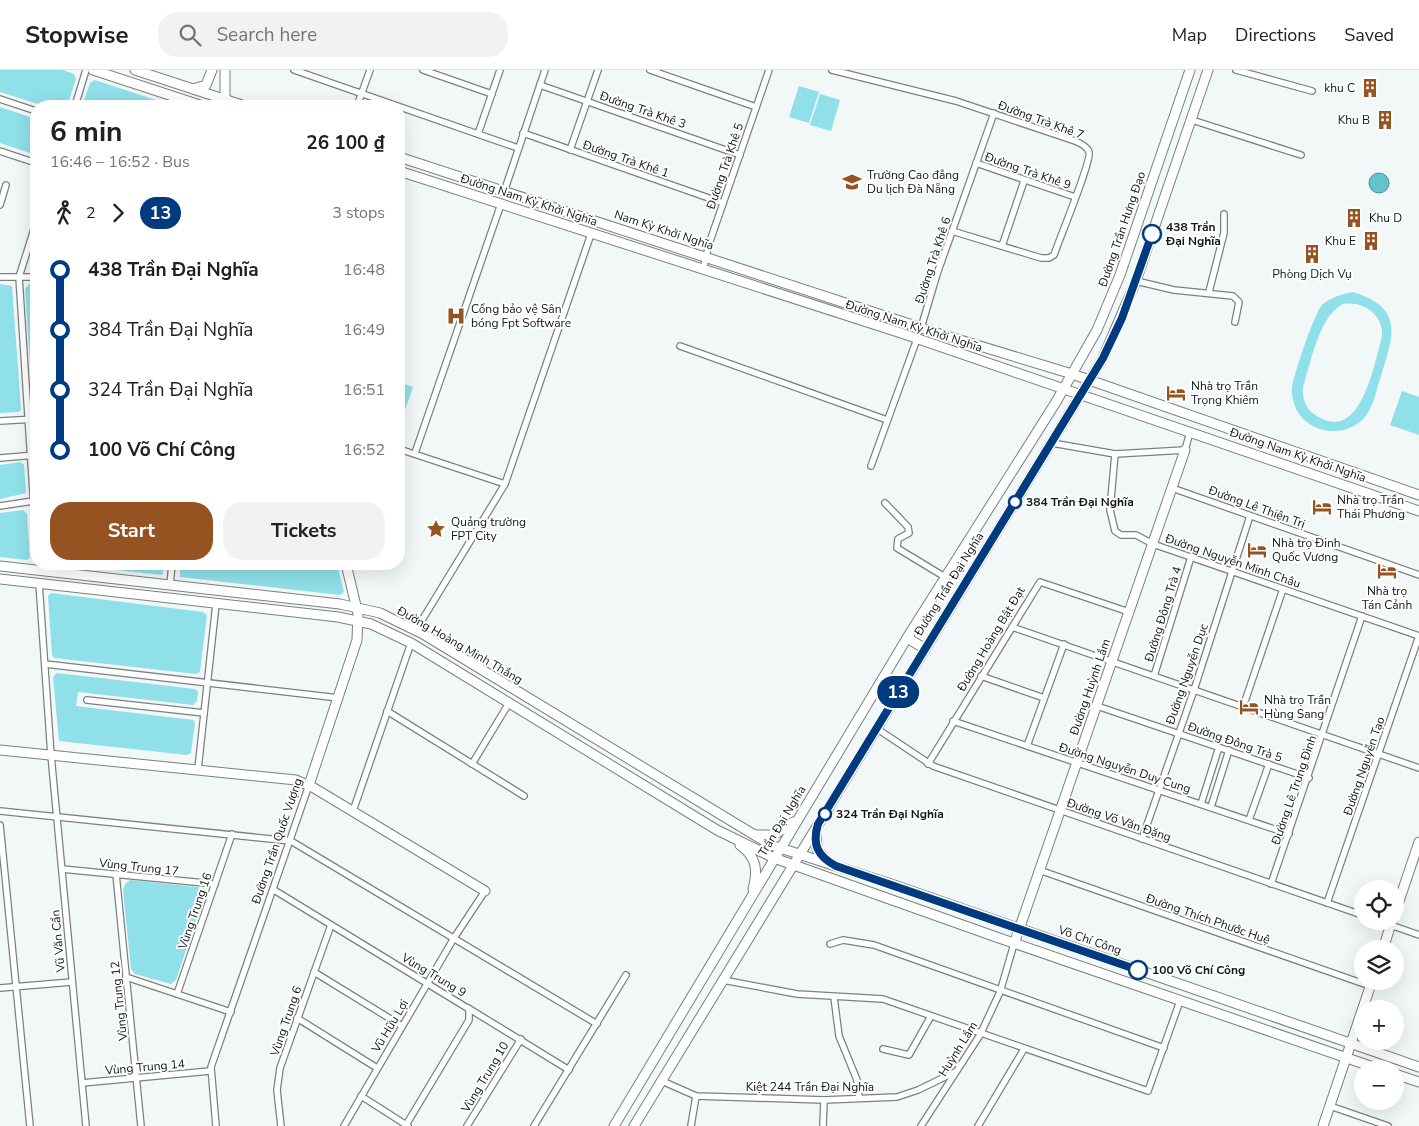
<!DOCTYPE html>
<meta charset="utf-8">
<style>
:root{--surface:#fff;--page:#f2f2f2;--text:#202124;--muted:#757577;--line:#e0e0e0;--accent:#955322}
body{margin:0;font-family:"Nunito Sans",sans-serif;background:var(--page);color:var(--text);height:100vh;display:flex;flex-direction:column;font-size:19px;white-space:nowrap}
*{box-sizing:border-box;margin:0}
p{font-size:16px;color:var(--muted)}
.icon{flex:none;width:28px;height:28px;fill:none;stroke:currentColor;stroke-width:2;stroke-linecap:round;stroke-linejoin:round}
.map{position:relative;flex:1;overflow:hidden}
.panel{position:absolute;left:30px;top:30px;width:375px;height:470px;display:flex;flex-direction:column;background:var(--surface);border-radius:20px;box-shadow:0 5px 20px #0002}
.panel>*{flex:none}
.badge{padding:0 10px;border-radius:16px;font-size:18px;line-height:32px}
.fabs{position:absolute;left:1354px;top:810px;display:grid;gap:10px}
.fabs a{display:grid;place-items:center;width:50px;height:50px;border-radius:50%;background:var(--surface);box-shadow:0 5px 20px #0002;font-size:25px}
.map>.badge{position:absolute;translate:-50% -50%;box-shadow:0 0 0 2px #fff}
.legs{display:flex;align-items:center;gap:8px;height:55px;padding:0 20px;font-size:16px}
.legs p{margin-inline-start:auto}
.summary{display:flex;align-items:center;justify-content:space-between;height:85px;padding:0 20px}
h1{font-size:28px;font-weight:700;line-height:38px}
.action{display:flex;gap:10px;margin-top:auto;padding:10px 20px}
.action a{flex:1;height:58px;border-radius:20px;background:var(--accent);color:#fff;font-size:20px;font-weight:700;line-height:58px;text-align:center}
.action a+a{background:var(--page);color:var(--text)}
ul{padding:0 20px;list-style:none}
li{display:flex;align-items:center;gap:18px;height:60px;font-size:19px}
li i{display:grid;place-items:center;width:8px;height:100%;margin:0 6px;background:currentColor}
li i::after{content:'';width:12px;height:12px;margin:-6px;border:4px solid;border-radius:50%;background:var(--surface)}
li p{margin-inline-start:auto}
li:first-child i{background:linear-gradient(#0000 50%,currentColor 0)}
li:last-child i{background:linear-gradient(currentColor 50%,#0000 0)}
header{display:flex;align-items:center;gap:30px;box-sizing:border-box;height:70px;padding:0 25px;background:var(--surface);border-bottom:1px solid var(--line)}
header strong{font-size:24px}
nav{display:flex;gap:28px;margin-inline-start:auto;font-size:18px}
.search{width:350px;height:45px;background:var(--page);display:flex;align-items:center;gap:12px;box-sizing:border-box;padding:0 18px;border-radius:20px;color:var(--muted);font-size:19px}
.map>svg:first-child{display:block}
.green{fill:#8fe0e8;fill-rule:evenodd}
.water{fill:#63c4cd;stroke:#4b9096}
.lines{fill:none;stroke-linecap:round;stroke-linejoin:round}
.street-casing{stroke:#7b8081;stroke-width:8}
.secondary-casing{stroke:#7b8081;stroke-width:11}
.primary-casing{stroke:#7b8081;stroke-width:11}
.street{stroke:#fff;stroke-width:5.5}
.secondary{stroke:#fff;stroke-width:9}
.primary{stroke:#fff;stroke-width:9}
.line-1-casing{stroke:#fff;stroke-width:11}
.line-1{stroke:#003b80;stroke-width:8}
.stop-1-dot{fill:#fff;stroke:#003b80;stroke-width:2.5}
.labels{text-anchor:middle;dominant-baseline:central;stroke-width:4;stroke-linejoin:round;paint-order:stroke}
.poi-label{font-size:12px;fill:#141616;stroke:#fff;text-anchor:start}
.street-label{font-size:12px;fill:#141616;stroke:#fff}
.stop-label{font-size:12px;font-weight:bold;fill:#141616;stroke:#fff;text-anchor:start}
</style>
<header>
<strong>Stopwise</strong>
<div class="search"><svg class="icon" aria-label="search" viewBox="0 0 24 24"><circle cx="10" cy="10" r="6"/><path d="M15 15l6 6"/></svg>Search here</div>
<nav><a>Map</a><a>Directions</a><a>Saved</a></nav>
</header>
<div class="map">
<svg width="1419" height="1056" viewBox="0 0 1419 1056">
<rect width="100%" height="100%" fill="#f2f7f8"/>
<g class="green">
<polygon points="0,0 63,0 74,4 76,9 67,36 44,36 0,22"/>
<polygon points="95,10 174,36 82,36 90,13"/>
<polygon points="799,16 819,22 809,53 789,47"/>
<polygon points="820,24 840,30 831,61 810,55"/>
<polygon points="0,37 36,49 36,85 0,73"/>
<polygon points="0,214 12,216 21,340 18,342 0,343"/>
<polygon points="29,214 36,214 36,342 33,339 25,219"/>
<path d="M 1353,222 C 1404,238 1394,265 1381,306 C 1376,320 1374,337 1364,348 C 1344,370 1305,363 1295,336 C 1293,330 1291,323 1292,317 C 1294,304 1314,244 1322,235 C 1331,227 1342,224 1353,222 ZM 1343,234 C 1364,231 1384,245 1382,267 C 1374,294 1361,374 1317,346 C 1306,340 1302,329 1303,317 C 1311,292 1319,246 1343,234 Z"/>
<polygon points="399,312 413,317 399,358"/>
<polygon points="1402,321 1419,327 1419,365 1390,355"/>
<polygon points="20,392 24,395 26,423 0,429 0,395"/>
<polygon points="23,440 27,444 30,488 27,490 0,487 0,443"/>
<polygon points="79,494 165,494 162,505 79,496"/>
<polygon points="180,494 337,494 344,522 340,525 180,507"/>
<polygon points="51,523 203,542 207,545 200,602 196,604 54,588 52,585 48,526"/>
<polygon points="57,603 195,619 198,621 197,631 193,635 78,622 76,636 193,650 195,653 191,683 187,685 59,671 53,607"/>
<polygon points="130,810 198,817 205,823 176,910 171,914 135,904 131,899 123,820 125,814"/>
</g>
<circle class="water" cx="1379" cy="113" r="10"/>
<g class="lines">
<g class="street-casing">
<g id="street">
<polyline points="294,0 518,78"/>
<polyline points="423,0 492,24"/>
<polyline points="650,0 756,37"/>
<path d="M 832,0 L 956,31 L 1075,71 C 1080,73 1087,76 1089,82 C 1092,90 1059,170 1054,185 L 1049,188 L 1041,188 L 952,161"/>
<polyline points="1236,0 1312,21"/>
<polyline points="540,15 740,85"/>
<polyline points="0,29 36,41"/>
<polyline points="75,36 86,0"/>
<polyline points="357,36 370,0"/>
<polyline points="1192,50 1301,85"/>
<polyline points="523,63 723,133"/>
<polyline points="478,64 500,0"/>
<polyline points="570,80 598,0"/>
<polyline points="0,81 36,93"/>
<polyline points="976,93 1075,127"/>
<polyline points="504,122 545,0"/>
<polyline points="0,135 6,115"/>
<polyline points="36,153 19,207 36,469"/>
<polyline points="1002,176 1024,111"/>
<polyline points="703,200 709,174 769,0"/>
<polyline points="0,207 36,207"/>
<polyline points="1136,211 1174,220 1233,226 1239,232 1235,252"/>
<polyline points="1209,222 1224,163 1224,144"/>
<polyline points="921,258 937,204 994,43"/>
<polyline points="680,276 887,350"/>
<polyline points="0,351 36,349"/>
<polyline points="1052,373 1115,384 1185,380 1190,362"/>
<polyline points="399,379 505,414"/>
<polyline points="415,383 501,134"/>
<polyline points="1115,384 1110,440 1115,461 1121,465 1136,465 1153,474 1419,566 1327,833"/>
<polyline points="0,388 36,385"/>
<polyline points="871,396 917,269"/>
<polyline points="1172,418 1419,505"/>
<polyline points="885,433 908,457 909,463 898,469 897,478 945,507"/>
<polyline points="0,436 33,431"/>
<polyline points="71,504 72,494"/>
<polyline points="39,513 51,685 86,1056"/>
<polyline points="170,515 172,494"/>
<polyline points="1012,557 1419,698"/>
<polyline points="416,560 505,414 591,164"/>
<polyline points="45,594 339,628"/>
<polyline points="981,606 1044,628"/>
<polyline points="1154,606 1191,487"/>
<polyline points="87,630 204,643"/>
<polyline points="1097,636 1309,708"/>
<polyline points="1243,637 1283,519"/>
<polyline points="387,641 524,726"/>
<polyline points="953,651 1289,764"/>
<polyline points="876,658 933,696 1362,845"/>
<polyline points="1027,676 1064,574"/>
<polyline points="472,694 509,633"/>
<polyline points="928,694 1040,512 1129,542"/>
<polyline points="198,699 216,534"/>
<polyline points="1201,734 1219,677"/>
<polyline points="1211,737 1229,680"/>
<polyline points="0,741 291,771 597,954"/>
<polyline points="353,741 411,573"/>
<polyline points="1249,750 1269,694"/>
<polyline points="0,755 30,1056"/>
<polyline points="1142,769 1194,620 1250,446"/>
<polyline points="62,799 215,814"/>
<polyline points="1039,800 1370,916"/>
<polyline points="116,804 141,1056"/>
<polyline points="1271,814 1362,546"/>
<polyline points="274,820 469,939 469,950 406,1055"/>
<polyline points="1379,851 1419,865"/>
<polyline points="830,874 843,870 874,875 1164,978"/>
<polyline points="314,902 402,956"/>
<polyline points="126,907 231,942"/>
<polyline points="723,910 797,924 883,929 1148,1021 1180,931"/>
<polyline points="0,918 72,912"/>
<polyline points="177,924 232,764"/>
<polyline points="834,927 839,966 857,1010 859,1028"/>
<polyline points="468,938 569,1000"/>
<polyline points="297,948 377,998"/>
<polyline points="883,979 909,985 931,946"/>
<polyline points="662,1011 696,1026 824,1030 897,1027 918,1020 955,1002"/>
<polyline points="82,1013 210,1001"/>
<polyline points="361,1026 408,1056"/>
<polyline points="1330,1036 1388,1056"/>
<polyline points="216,1056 211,997 309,715"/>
<polyline points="281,1056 277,1020 280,998 331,855"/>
<polyline points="344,1056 454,868 485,821"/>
<polyline points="467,1056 521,969"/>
<polyline points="534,1056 626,905"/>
<polyline points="691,1056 696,1026"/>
<polyline points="823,1056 824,1030"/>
<polyline points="921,1056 980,965 1000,922 1014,874"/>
<polyline points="978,1056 1024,979"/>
</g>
</g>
<g class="secondary-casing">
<g id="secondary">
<polyline points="225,0 225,36"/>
<polyline points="0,496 340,534 380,543 423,564 771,775 891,814 1419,997"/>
<polyline points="0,509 338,547 371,554 411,573 717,760 774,788 999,868 1379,999"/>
<polyline points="907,568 924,578"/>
<polyline points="0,680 296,710 314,718 485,821"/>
<polyline points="309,715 357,570 358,544 346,494"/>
<polyline points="816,761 817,779 829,793"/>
<polyline points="756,765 774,765 793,752"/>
<path d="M 740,775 C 757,787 758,801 753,819"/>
<polyline points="1395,843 1419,772"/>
<polyline points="1014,874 1185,380"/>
<polyline points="1383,879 1392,851"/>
<polyline points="1395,1004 1419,1012"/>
<polyline points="614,1056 907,568 1056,332 1097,260 1120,205 1190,0"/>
<polyline points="634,1056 1103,288 1136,211 1208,0"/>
<polyline points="1323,1056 1372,911"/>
</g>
</g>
<g class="primary-casing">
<g id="primary">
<polyline points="93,0 203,36"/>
<polyline points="135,0 245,36"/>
<polyline points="193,19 206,15 212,0"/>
<polyline points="399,87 937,263 1072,304 1419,425"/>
<polyline points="399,101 901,263 1419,441"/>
</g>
</g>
<use href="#street" class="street"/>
<use href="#secondary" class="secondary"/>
<use href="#primary" class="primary"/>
</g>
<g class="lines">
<g class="line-1-casing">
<path id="line-1" d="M 1138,900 L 836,796 C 817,786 812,774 818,754 L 1103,288 L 1122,248 L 1152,164"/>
</g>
<use href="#line-1" class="line-1"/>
</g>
<defs>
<g id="building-bare" transform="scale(1.5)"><path d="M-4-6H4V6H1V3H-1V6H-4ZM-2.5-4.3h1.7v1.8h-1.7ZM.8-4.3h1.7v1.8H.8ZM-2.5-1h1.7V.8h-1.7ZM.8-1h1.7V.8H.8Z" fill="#955322" stroke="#fff" stroke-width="2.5" paint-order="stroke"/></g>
<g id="university-bare" transform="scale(1.5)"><path d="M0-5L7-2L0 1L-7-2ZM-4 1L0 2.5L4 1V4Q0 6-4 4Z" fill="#955322" stroke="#fff" stroke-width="2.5" paint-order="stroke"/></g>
<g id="hospital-bare" transform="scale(1.5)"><path d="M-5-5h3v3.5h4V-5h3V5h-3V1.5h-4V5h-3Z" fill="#955322" stroke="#fff" stroke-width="2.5" paint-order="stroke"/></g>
<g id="hotel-bare" transform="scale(1.5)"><path d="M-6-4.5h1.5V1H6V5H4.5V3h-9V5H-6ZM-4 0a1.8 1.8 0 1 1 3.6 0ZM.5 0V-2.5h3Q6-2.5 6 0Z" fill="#955322" stroke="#fff" stroke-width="2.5" paint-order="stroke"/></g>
<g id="sight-bare" transform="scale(1.5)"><path d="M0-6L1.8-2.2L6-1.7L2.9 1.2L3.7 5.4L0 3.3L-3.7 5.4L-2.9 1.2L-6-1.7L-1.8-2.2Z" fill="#955322" stroke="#fff" stroke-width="2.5" paint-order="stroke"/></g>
</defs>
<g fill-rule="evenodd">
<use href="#building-bare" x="1370" y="18"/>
<use href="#building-bare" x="1385" y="50"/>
<use href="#university-bare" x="852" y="112"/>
<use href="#building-bare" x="1354" y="148"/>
<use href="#building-bare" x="1371" y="171"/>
<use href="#building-bare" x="1312" y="184"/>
<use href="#hospital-bare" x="456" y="246"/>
<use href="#hotel-bare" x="1176" y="323"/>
<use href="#hotel-bare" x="1322" y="437"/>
<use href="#sight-bare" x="436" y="459"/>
<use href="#hotel-bare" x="1257" y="480"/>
<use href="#hotel-bare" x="1387" y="501"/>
<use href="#hotel-bare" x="1249" y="637"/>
</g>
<g class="stop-1-dot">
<circle cx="1152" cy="164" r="9"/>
<circle cx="1015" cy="432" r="6"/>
<circle cx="825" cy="744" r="6"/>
<circle cx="1138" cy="900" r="9"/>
</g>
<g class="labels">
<g class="poi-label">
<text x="1355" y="18" text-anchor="end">khu C</text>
<text x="1370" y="50" text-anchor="end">Khu B</text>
<text x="867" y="105">Trường Cao đẳng<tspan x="867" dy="14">Du lịch Đà Nẵng</tspan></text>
<text x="1369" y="148">Khu D</text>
<text x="1356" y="171" text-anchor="end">Khu E</text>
<text x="1312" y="204" text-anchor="middle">Phòng Dịch Vụ</text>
<text x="471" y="239">Cổng bảo vệ Sân<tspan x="471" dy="14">bóng Fpt Software</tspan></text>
<text x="1191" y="316">Nhà trọ Trần<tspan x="1191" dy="14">Trọng Khiêm</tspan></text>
<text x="1337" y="430">Nhà trọ Trần<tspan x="1337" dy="14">Thái Phương</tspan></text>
<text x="451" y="452">Quảng trường<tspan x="451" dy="14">FPT City</tspan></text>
<text x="1272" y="473">Nhà trọ Đinh<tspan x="1272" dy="14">Quốc Vương</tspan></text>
<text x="1387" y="521" text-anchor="middle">Nhà trọ<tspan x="1387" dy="14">Tán Cảnh</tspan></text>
<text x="1264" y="630">Nhà trọ Trần<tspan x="1264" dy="14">Hùng Sang</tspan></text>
</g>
<g class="street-label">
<text transform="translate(643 40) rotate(19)">Đường Trà Khê 3</text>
<text transform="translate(1041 50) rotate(20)">Đường Trà Khê 7</text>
<text transform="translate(626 89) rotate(19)">Đường Trà Khê 1</text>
<text transform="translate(725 96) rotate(-71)">Đường Trà Khê 5</text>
<text transform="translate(1028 101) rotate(19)">Đường Trà Khê 9</text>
<text transform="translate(529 130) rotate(18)">Đường Nam Kỳ Khởi Nghĩa</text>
<text transform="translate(1122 159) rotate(-71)">Đường Trần Hưng Đạo</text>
<text transform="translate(664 160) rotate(18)">Nam Kỳ Khởi Nghĩa</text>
<text transform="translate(933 190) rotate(-72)">Đường Trà Khê 6</text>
<text transform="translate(914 256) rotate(18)">Đường Nam Kỳ Khởi Nghĩa</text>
<text transform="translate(1298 385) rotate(19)">Đường Nam Kỳ Khởi Nghĩa</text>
<text transform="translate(1257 437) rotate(20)">Đường Lê Thiện Trị</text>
<text transform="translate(1233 491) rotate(19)">Đường Nguyễn Minh Châu</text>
<text transform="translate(949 514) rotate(-58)">Đường Trần Đại Nghĩa</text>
<text transform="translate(1163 544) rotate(-73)">Đường Đông Trà 4</text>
<text transform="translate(991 569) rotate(-59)">Đường Hoàng Bật Đạt</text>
<text transform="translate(460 575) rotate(30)">Đường Hoàng Minh Thắng</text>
<text transform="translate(1187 604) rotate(-71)">Đường Nguyễn Dục</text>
<text transform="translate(1090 617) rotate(-71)">Đường Huỳnh Lắm</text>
<text transform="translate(1235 672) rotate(19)">Đường Đông Trà 5</text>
<text transform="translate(1364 696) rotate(-71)">Đường Nguyễn Tạo</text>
<text transform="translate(1125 698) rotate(18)">Đường Nguyễn Duy Cung</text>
<text transform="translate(1294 720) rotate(-71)">Đường Lê Trung Đình</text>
<text transform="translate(1119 750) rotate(19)">Đường Võ Văn Đặng</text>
<text transform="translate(782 751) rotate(-59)">Trần Đại Nghĩa</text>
<text transform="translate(277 771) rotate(-71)">Đường Trần Quốc Vượng</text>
<text transform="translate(139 797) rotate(6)">Vùng Trung 17</text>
<text transform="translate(195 841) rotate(-71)">Vùng Trung 16</text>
<text transform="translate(1208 849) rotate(19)">Đường Thích Phước Huệ</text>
<text transform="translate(1090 870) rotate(19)">Võ Chí Công</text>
<text transform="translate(58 871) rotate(-95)">Vũ Văn Cẩn</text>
<text transform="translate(434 905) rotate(31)">Vùng Trung 9</text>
<text transform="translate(119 931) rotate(-96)">Vùng Trung 12</text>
<text transform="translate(286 951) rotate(-71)">Vùng Trung 6</text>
<text transform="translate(390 956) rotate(-59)">Vũ Hữu Lợi</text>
<text transform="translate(958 979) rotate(-58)">Huỳnh Lắm</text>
<text transform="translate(145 997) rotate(-5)">Vùng Trung 14</text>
<text transform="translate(485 1007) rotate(-59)">Vùng Trung 10</text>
<text x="810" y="1017">Kiệt 244 Trần Đại Nghĩa</text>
</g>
<g class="stop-label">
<text x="1166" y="157">438 Trần<tspan x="1166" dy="14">Đại Nghĩa</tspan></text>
<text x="1026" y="432">384 Trần Đại Nghĩa</text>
<text x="836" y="744">324 Trần Đại Nghĩa</text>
<text x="1152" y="900">100 Võ Chí Công</text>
</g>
</g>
</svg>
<div class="fabs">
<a><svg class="icon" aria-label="locate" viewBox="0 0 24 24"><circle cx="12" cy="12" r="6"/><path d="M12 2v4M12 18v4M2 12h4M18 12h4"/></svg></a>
<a><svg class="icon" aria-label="layers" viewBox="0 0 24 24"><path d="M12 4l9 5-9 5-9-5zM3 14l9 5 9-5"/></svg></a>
<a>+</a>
<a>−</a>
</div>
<b class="badge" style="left:898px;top:622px;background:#003b80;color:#fff">13</b>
<section class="panel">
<div class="summary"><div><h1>6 min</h1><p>16:46 – 16:52 · Bus</p></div><b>26 100 ₫</b></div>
<div class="legs"><svg class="icon" aria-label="walk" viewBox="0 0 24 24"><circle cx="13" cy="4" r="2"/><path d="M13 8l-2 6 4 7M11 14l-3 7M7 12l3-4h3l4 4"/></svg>2<svg class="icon" aria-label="forward" viewBox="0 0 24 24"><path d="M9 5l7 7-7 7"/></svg><b class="badge" style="background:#003b80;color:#fff">13</b><p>3 stops</p></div>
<ul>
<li><i style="color:#003b80"></i><b>438 Trần Đại Nghĩa</b><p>16:48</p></li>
<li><i style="color:#003b80"></i><span>384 Trần Đại Nghĩa</span><p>16:49</p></li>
<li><i style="color:#003b80"></i><span>324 Trần Đại Nghĩa</span><p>16:51</p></li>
<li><i style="color:#003b80"></i><b>100 Võ Chí Công</b><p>16:52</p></li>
</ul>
<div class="action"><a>Start</a><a>Tickets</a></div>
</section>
</div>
